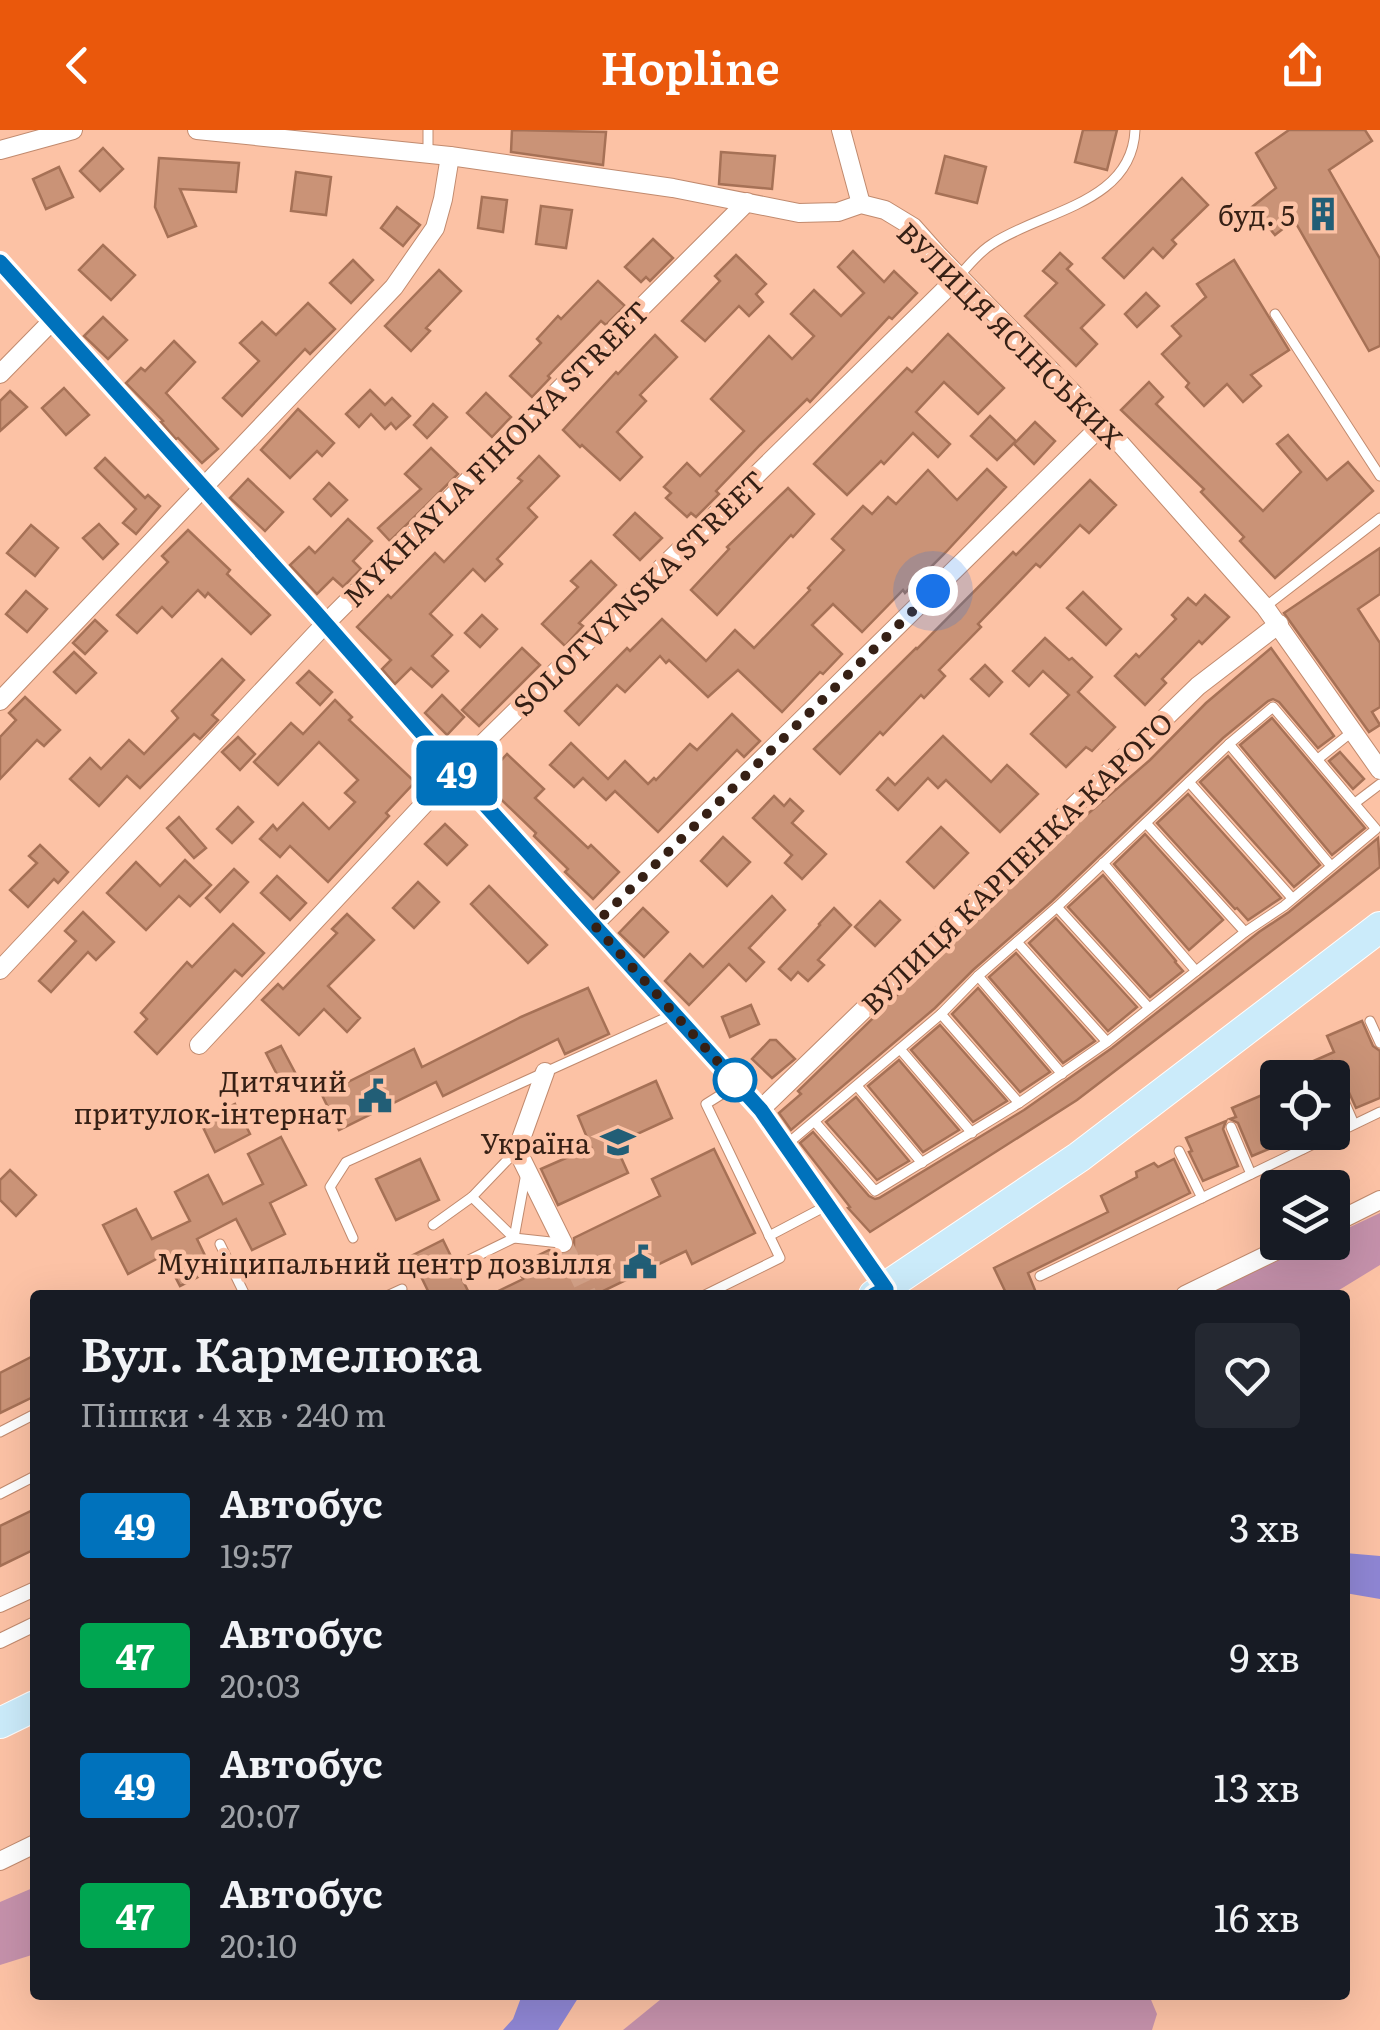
<!DOCTYPE html>
<html lang="uk">
<meta charset="utf-8">
<style>
:root{--surface:#171b24;--page:#242831;--text:#f1f3f6;--muted:#9ea1a6;--accent:#ea580c}
body{margin:0;font-family:Literata,serif;background:var(--page);color:var(--text);height:100vh;display:flex;flex-direction:column;font-size:38px;white-space:nowrap}
*{box-sizing:border-box;margin:0}
p{font-size:32px;color:var(--muted)}
.icon{flex:none;width:55px;height:55px;fill:none;stroke:currentColor;stroke-width:2;stroke-linecap:round;stroke-linejoin:round}
.map{position:relative;flex:1;overflow:hidden}
.panel{position:absolute;left:30px;top:1160px;width:1320px;height:710px;display:flex;flex-direction:column;background:var(--surface);border-radius:10px;box-shadow:0 10px 40px #0002}
.panel>*{flex:none}
.badge{padding:0 20px;border-radius:8px;font-size:35px;line-height:65px}
.buttons{position:absolute;left:1260px;top:930px;display:grid;gap:20px}
.buttons a{display:grid;place-items:center;width:90px;height:90px;border-radius:10px;background:var(--surface);box-shadow:0 10px 40px #0002;font-size:50px}
.you{position:absolute;width:50px;height:50px;margin:-25px;border:8px solid #fff;border-radius:50%;background:#1a73e8;box-shadow:0 0 0 15px #1a73e833}
.map>.badge{position:absolute;translate:-50% -50%;box-shadow:0 0 0 5px #fff}
.round{display:grid;place-items:center;flex:none;width:105px;height:105px;border-radius:10px;background:var(--page)}
.summary{display:flex;align-items:center;justify-content:space-between;height:170px;padding:0 50px}
h1{font-size:48px;font-weight:600;line-height:75px}
ul{padding:0;list-style:none}
li{display:flex;align-items:center;gap:30px;height:130px;padding:0 50px}
li div{flex:1}
li b{display:block;font-size:38px}
li em{font-style:normal}
li .badge{min-width:110px;font-weight:700;text-align:center}
header{display:flex;justify-content:space-between;align-items:center;height:130px;padding:0 50px;background:var(--accent);color:#fff;font-size:45px;font-weight:600}
.map>svg:first-child{display:block}
.green{fill:#c591ab}
.water{fill:#8f86d4}
.building{fill:#ca9377;stroke:#a67156;stroke-width:2.5}
.lines{fill:none;stroke-linecap:round;stroke-linejoin:round}
.minor-tunnel{stroke:#d4a288;stroke-width:18;stroke-dasharray:18 9;stroke-linecap:butt}
.service-casing{stroke:#c18a6e;stroke-width:11}
.pedestrian-casing{stroke:#c18a6e;stroke-width:16}
.minor-casing{stroke:#c18a6e;stroke-width:20}
.primary-casing{stroke:#fff;stroke-width:32}
.service{stroke:#fff;stroke-width:9}
.pedestrian{stroke:#fff;stroke-width:14}
.minor{stroke:#fff;stroke-width:18}
.primary{stroke:#cbebfa;stroke-width:30}
.line-casing{stroke:#fff;stroke-width:22}
.line{stroke:#0072bc;stroke-width:15}
.walk{stroke:#362015;stroke-width:10;stroke-dasharray:0 18}
.stop-dot{fill:#fff;stroke:#0072bc;stroke-width:5}
.labels{text-anchor:middle;dominant-baseline:central;stroke-width:9;stroke-linejoin:round;paint-order:stroke}
.poi-label{font-size:28px;fill:#362015;stroke:#fcc2a5;text-anchor:end}
.street-label{font-size:28px;fill:#362015;stroke:#fcc2a5}
</style>
<header><svg class="icon" aria-label="back" viewBox="0 0 24 24"><path d="M15 5l-7 7 7 7"/></svg>Hopline<svg class="icon" aria-label="share" viewBox="0 0 24 24"><path d="M12 15V3M7 8l5-5 5 5M5 13v7h14v-7"/></svg></header>
<div class="map">
<svg width="1380" height="1900" viewBox="0 0 1380 1900">
<rect width="100%" height="100%" fill="#fcc2a5"/>
<g class="green">
<polygon points="1380,1083 1380,1135 1331,1165 1198,1165 1315,1113 1332,1112 1333,1105"/>
<polygon points="35,1757 35,1824 0,1835 0,1772"/>
<polygon points="666,1865 1149,1865 1157,1884 1152,1900 623,1900"/>
</g>
<g class="water">
<polygon points="1345,1423 1380,1426 1380,1469 1345,1463"/>
<polygon points="522,1865 580,1865 558,1900 503,1900 513,1889"/>
</g>
<g class="building">
<polygon points="512,0 606,2 603,35 511,22"/>
<polygon points="1083,0 1117,0 1107,40 1075,32"/>
<polygon points="1289,0 1365,0 1372,11 1329,40 1380,129 1380,216 1369,221 1294,90 1275,105 1252,77 1276,58 1256,23"/>
<polygon points="103,18 123,39 100,61 80,41"/>
<polygon points="721,22 775,26 772,59 719,54"/>
<polygon points="945,26 986,37 977,73 936,63"/>
<polygon points="159,28 239,33 236,62 180,59 196,96 168,107 155,77"/>
<polygon points="59,37 73,67 46,79 33,49"/>
<polygon points="296,42 331,47 326,85 291,81"/>
<polygon points="1182,48 1208,75 1172,110 1176,114 1163,128 1153,118 1124,148 1103,128"/>
<polygon points="482,67 507,70 503,102 478,98"/>
<polygon points="541,76 572,80 566,118 536,114"/>
<polygon points="397,77 420,95 403,116 381,98"/>
<polygon points="653,109 673,128 650,151 646,147 641,152 625,137"/>
<polygon points="103,115 135,145 111,170 79,140"/>
<polygon points="853,121 884,152 894,141 917,163 892,189 889,187 810,272 807,269 760,315 716,361 719,364 696,387 691,383 687,387 666,368 671,363 664,357 687,333 700,346 744,301 711,269 769,206 792,229 814,206 791,184 814,160 841,186 864,163 838,137"/>
<polygon points="1060,123 1072,134 1067,139 1104,175 1081,198 1097,214 1076,236 1025,186 1057,153 1043,141"/>
<polygon points="736,125 766,154 756,164 763,172 749,186 739,176 705,211 682,191 720,151 715,146"/>
<polygon points="353,130 373,150 351,173 330,153"/>
<polygon points="1234,130 1289,220 1251,245 1261,256 1243,272 1227,254 1204,276 1186,257 1189,253 1162,224 1181,206 1172,196 1206,167 1197,154"/>
<polygon points="439,140 461,161 426,198 430,201 411,221 385,196"/>
<polygon points="598,151 625,176 606,195 601,191 548,246 550,248 532,267 510,246 541,213 537,209 558,186 561,189"/>
<polygon points="1146,163 1159,176 1137,197 1125,184"/>
<polygon points="308,173 335,199 310,224 305,219 242,286 223,268 259,231 240,213 262,192 276,205"/>
<polygon points="103,187 127,210 108,229 84,206"/>
<polygon points="948,204 1004,258 978,284 944,252 916,282 950,314 938,327 913,303 884,334 881,331 847,365 814,334 907,238 912,242"/>
<polygon points="655,205 677,227 640,265 646,271 617,302 642,327 620,350 582,315 580,317 563,300 616,242 618,244"/>
<polygon points="174,211 195,232 166,263 218,319 202,333 178,308 176,309 161,292 163,291 126,253 141,238 145,241"/>
<polygon points="1149,252 1163,267 1156,274 1263,381 1301,342 1277,314 1288,305 1327,350 1348,332 1373,361 1275,448 1240,411 1244,407 1201,362 1204,359 1121,280"/>
<polygon points="64,258 89,285 66,305 42,278"/>
<polygon points="370,260 385,275 392,268 410,286 396,299 391,293 385,299 371,284 359,297 346,284"/>
<polygon points="10,261 27,277 0,301 0,271"/>
<polygon points="486,263 511,287 492,307 467,283"/>
<polygon points="433,274 447,287 427,308 414,295"/>
<polygon points="298,279 334,313 322,326 317,321 290,348 261,320"/>
<polygon points="990,286 1016,311 997,330 971,306"/>
<polygon points="1035,292 1055,311 1034,334 1014,314"/>
<polygon points="431,318 458,344 390,411 378,398 421,359 405,344"/>
<polygon points="539,326 559,346 528,378 537,387 497,429 502,434 485,451 473,439 430,484 452,505 432,526 448,541 432,557 411,538 395,554 382,539 391,530 357,497 388,465 391,468 435,423 444,432 522,351 518,348"/>
<polygon points="105,328 145,368 148,365 160,376 136,404 123,393 136,379 95,338"/>
<polygon points="987,339 1006,357 946,422 905,463 903,460 862,502 833,474 812,495 842,524 823,544 820,542 782,582 738,540 708,567 669,530 666,533 660,526 625,562 617,555 579,595 565,581 627,518 630,521 662,489 706,531 735,500 754,518 810,460 808,458 844,420 832,409 863,376 872,384 888,367 896,374 928,340 957,370"/>
<polygon points="248,349 283,382 265,401 230,368"/>
<polygon points="1090,350 1116,375 1089,403 1080,395 1040,437 1036,434 978,494 981,497 939,540 945,546 924,568 921,565 883,605 880,602 840,644 814,619 916,518 917,519 1013,422 1016,425"/>
<polygon points="329,353 347,370 331,386 314,369"/>
<polygon points="788,358 814,384 793,407 791,405 717,485 691,460 729,419 727,417"/>
<polygon points="635,383 662,408 640,430 614,405"/>
<polygon points="348,389 372,411 353,431 361,439 343,457 333,448 317,464 290,435 309,417 315,423"/>
<polygon points="99,394 118,414 103,429 83,408"/>
<polygon points="31,395 58,418 35,446 7,423"/>
<polygon points="188,400 230,440 227,444 270,485 251,504 208,463 205,467 198,460 172,487 162,477 137,503 117,485 168,432 162,426"/>
<polygon points="1380,418 1380,464 1358,479 1380,513 1380,577 1372,582 1380,595 1369,602 1284,483"/>
<polygon points="591,431 616,455 579,493 583,496 565,516 542,494 578,457 571,451"/>
<polygon points="26,461 47,479 27,502 6,484"/>
<polygon points="1083,462 1121,499 1106,515 1067,478"/>
<polygon points="1205,465 1229,487 1202,514 1199,511 1162,549 1166,553 1145,575 1115,546 1136,524 1139,527 1176,489 1172,485 1188,468 1196,475"/>
<polygon points="482,485 497,499 480,517 465,503"/>
<polygon points="95,490 107,501 85,524 73,513"/>
<polygon points="1045,508 1069,530 1072,528 1092,547 1078,562 1115,597 1092,621 1086,617 1066,637 1031,604 1069,565 1043,541 1029,556 1013,541"/>
<polygon points="522,518 540,535 479,596 462,580"/>
<polygon points="1271,518 1334,606 1318,618 1279,572 1273,569 1268,571 1223,608 1052,771 973,840 935,878 791,1000 779,983 801,964 798,961 1046,720 1150,630 1206,573"/>
<polygon points="74,522 96,543 76,563 54,542"/>
<polygon points="222,529 244,550 212,585 218,590 200,609 194,604 140,658 127,646 99,676 70,649 90,628 101,639 129,610 144,624 178,588 172,581"/>
<polygon points="985,535 1002,552 989,566 971,549"/>
<polygon points="309,541 332,562 320,575 297,553"/>
<polygon points="442,565 464,587 447,605 425,583"/>
<polygon points="25,567 60,600 44,616 37,610 0,649 0,607 16,590 9,583"/>
<polygon points="335,570 352,587 349,590 415,652 386,683 389,686 328,752 290,716 280,727 260,709 273,695 277,700 303,673 329,699 355,672 345,663 358,650 319,612 278,655 254,632 291,593 303,604"/>
<polygon points="732,584 760,611 744,627 737,620 658,702 615,661 606,670 583,648 574,657 550,635 571,613 608,649 625,631 648,654 654,648 656,650 690,614 697,620"/>
<polygon points="1272,588 1365,698 1332,725 1240,615"/>
<polygon points="943,606 991,652 1007,635 1038,664 1000,702 946,650 938,658 928,648 898,680 877,660 888,648 895,655"/>
<polygon points="238,607 255,624 240,640 222,622"/>
<polygon points="1340,622 1364,649 1353,659 1329,631"/>
<polygon points="507,624 544,659 535,668 588,718 591,715 619,742 593,769 565,742 568,739 534,706 536,703 482,651"/>
<polygon points="1228,626 1320,735 1294,757 1200,652"/>
<polygon points="1188,664 1281,768 1248,790 1237,778 1235,779 1157,693"/>
<polygon points="774,666 784,676 790,669 803,681 792,693 826,724 802,749 785,733 792,725 753,688"/>
<polygon points="238,677 253,692 232,713 217,699"/>
<polygon points="179,687 206,718 194,728 167,698"/>
<polygon points="445,694 467,715 447,735 425,714"/>
<polygon points="941,697 968,723 934,758 907,732"/>
<polygon points="1145,704 1223,790 1189,820 1114,734"/>
<polygon points="723,707 750,732 727,756 701,731"/>
<polygon points="1378,708 1380,737 1333,774 1077,970 870,1102 848,1078 850,1077 800,1013 813,1002 869,1066 875,1069 879,1068 1024,980 1112,918 1259,802 1289,782"/>
<polygon points="40,715 68,742 58,753 54,749 28,777 10,760 37,733 29,726"/>
<polygon points="185,730 211,755 190,776 179,766 146,800 107,763 136,732 160,756"/>
<polygon points="234,739 248,752 220,782 206,768"/>
<polygon points="1103,745 1176,831 1175,832 1183,841 1150,867 1068,777"/>
<polygon points="277,746 306,773 290,790 261,763"/>
<polygon points="418,752 439,772 414,798 393,778"/>
<polygon points="489,756 547,815 528,833 471,774"/>
<polygon points="772,766 785,780 749,818 764,832 746,851 729,834 689,875 665,851 690,824 703,837"/>
<polygon points="880,771 900,790 875,816 855,797"/>
<polygon points="643,778 668,802 644,827 619,803"/>
<polygon points="834,778 851,795 818,830 824,835 808,851 798,842 791,850 779,839 820,795 819,794"/>
<polygon points="83,782 114,812 96,830 88,822 51,862 39,851 76,811 65,801"/>
<polygon points="347,784 374,810 328,856 360,888 347,902 324,879 299,905 262,870 278,854 283,859 337,803 332,799"/>
<polygon points="1056,788 1137,877 1108,901 1029,813"/>
<polygon points="233,794 264,823 242,846 235,840 157,924 135,902 147,889 141,883 187,832 192,837"/>
<polygon points="1016,823 1095,911 1063,933 989,847"/>
<polygon points="588,858 609,904 565,924 558,909 443,966 436,952 339,1000 322,965 414,919 422,937 521,887"/>
<polygon points="978,858 1050,942 1020,962 952,884"/>
<polygon points="751,875 759,894 730,907 722,887"/>
<polygon points="1362,891 1373,916 1380,921 1380,968 1356,978 1337,936 1332,931 1323,935 1325,948 1275,948 1334,922 1327,906"/>
<polygon points="940,895 1007,971 973,992 911,920"/>
<polygon points="770,910 776,910 795,929 772,948 752,929"/>
<polygon points="281,916 299,950 284,958 266,923"/>
<polygon points="899,930 959,1000 923,1022 868,956"/>
<polygon points="656,951 672,988 615,1014 628,1043 558,1075 541,1039 591,1017 578,986"/>
<polygon points="1267,963 1278,987 1278,1002 1287,1002 1290,1010 1252,1026 1238,993 1230,989 1236,987 1232,978"/>
<polygon points="856,967 909,1031 877,1050 826,992"/>
<polygon points="235,974 250,1004 215,1022 200,991"/>
<polygon points="1226,991 1223,999 1238,1036 1203,1051 1189,1022 1192,1021 1186,1008"/>
<polygon points="281,1007 306,1055 270,1073 285,1104 252,1120 236,1089 197,1109 212,1140 180,1156 164,1125 128,1144 103,1095 136,1079 152,1109 190,1091 175,1062 208,1045 223,1074 263,1054 248,1024"/>
<polygon points="714,1019 755,1103 692,1134 686,1121 595,1165 490,1165 523,1149 516,1136 549,1120 561,1125 568,1125 574,1119 574,1108 660,1066 652,1049"/>
<polygon points="420,1029 439,1070 396,1090 376,1049"/>
<polygon points="1174,1029 1190,1063 1028,1143 1037,1165 1007,1165 994,1138 1108,1082 1101,1066 1137,1047 1136,1042 1154,1033 1158,1037"/>
<polygon points="10,1040 36,1065 16,1086 0,1070 0,1050"/>
<polygon points="443,1110 470,1165 430,1165 411,1126"/>
<polygon points="35,1225 35,1266 0,1283 0,1243"/>
<polygon points="35,1379 35,1419 0,1436 0,1396"/>
</g>
<g class="lines">
<polyline class="minor-tunnel" points="563,1113 588,1165"/>
<g class="service-casing">
<g id="service">
<polyline points="428,23 428,0"/>
<path d="M 959,146 C 969,135 979,122 992,114 C 1041,81 1132,74 1135,0"/>
<polyline points="1275,184 1380,346"/>
<polyline points="1265,477 1380,388"/>
<polyline points="1229,614 1331,736"/>
<polyline points="1318,629 1353,601"/>
<polyline points="1189,652 1292,768"/>
<polyline points="1355,673 1380,654"/>
<polyline points="1146,693 1245,802"/>
<polyline points="1103,733 1196,841"/>
<polyline points="1057,777 1149,878"/>
<polyline points="1017,812 1107,912"/>
<polyline points="978,846 1062,944"/>
<polyline points="941,884 1019,973"/>
<polyline points="1370,891 1380,913"/>
<polyline points="900,919 972,1003"/>
<polyline points="1330,939 1354,994"/>
<polyline points="857,956 922,1033"/>
<polyline points="1231,997 1251,1044"/>
<polyline points="1295,1002 1303,1019"/>
<polyline points="786,1015 941,884 978,846 1057,777 1229,614 1273,577 1376,699 1284,776 1245,802 1107,912 1019,973 875,1061 815,992"/>
<polyline points="1179,1021 1202,1068"/>
<polyline points="472,1067 514,1108 560,1113"/>
<polyline points="433,1095 472,1067 517,1020"/>
<polyline points="769,1106 828,1075"/>
<polyline points="353,1108 330,1057 346,1032 674,884"/>
<polyline points="220,1114 245,1165"/>
<polyline points="469,1130 514,1108 526,1043"/>
<polyline points="1040,1146 1380,982"/>
<polyline points="389,1165 402,1159"/>
<polyline points="705,1165 780,1128 706,974 738,954"/>
<polyline points="0,1302 35,1284"/>
<polyline points="0,1364 35,1346"/>
</g>
</g>
<g class="pedestrian-casing">
<g id="pedestrian">
<polyline points="0,1475 35,1459"/>
<polyline points="0,1511 35,1494"/>
</g>
</g>
<g class="minor-casing">
<g id="minor">
<polyline points="197,0 450,26 673,58 799,83 838,82 861,74 885,80 913,97 937,124 1103,294 1265,477 1380,640"/>
<polyline points="841,0 861,74"/>
<polyline points="0,20 73,0"/>
<polyline points="0,132 312,478 455,641 761,979 886,1159"/>
<polyline points="0,244 53,190"/>
<polyline points="0,571 394,157 435,98 443,69 450,26"/>
<polyline points="593,795 1103,294"/>
<polyline points="0,840 326,493 747,72"/>
<polyline points="199,915 455,641 959,146"/>
<polyline points="545,942 517,1020 563,1113"/>
<polyline points="761,979 1198,556 1279,494"/>
<polyline points="1332,1094 1380,1070"/>
<polyline points="1185,1165 1294,1112"/>
<polyline points="0,1731 35,1714"/>
</g>
</g>
<g class="primary-casing">
<g id="primary">
<polyline points="874,1165 1079,1027 1380,797"/>
<polyline points="0,1593 35,1576"/>
</g>
</g>
<use href="#service" class="service"/>
<use href="#pedestrian" class="pedestrian"/>
<use href="#minor" class="minor"/>
<use href="#primary" class="primary"/>
</g>
<g class="lines">
<g class="line-casing">
<polyline id="line" points="0,132 312,478 478,667 761,980 886,1159 874,1165"/>
</g>
<use href="#line" class="line"/>
<polyline class="walk" points="735,950 738,954 594,795 933,461"/>
</g>
<defs>
<g id="building-bare" transform="scale(2.7)"><path d="M-4-6H4V6H1V3H-1V6H-4ZM-2.5-4.3h1.7v1.8h-1.7ZM.8-4.3h1.7v1.8H.8ZM-2.5-1h1.7V.8h-1.7ZM.8-1h1.7V.8H.8Z" fill="#225e76" stroke="#fcc2a5" stroke-width="2.5" paint-order="stroke"/></g>
<g id="civic-bare" transform="scale(2.7)"><path d="M-.6-6.5H3V-4.5H.6V-3L4-1V1h2V6H-6V1h2V-1L-.6-3ZM-1.2 2.5V6h2.4V2.5Z" fill="#225e76" stroke="#fcc2a5" stroke-width="2.5" paint-order="stroke"/></g>
<g id="university-bare" transform="scale(2.7)"><path d="M0-5L7-2L0 1L-7-2ZM-4 1L0 2.5L4 1V4Q0 6-4 4Z" fill="#225e76" stroke="#fcc2a5" stroke-width="2.5" paint-order="stroke"/></g>
</defs>
<g fill-rule="evenodd">
<use href="#building-bare" x="1323" y="84"/>
<use href="#civic-bare" x="375" y="966"/>
<use href="#university-bare" x="618" y="1012"/>
<use href="#civic-bare" x="640" y="1132"/>
</g>
<circle class="stop-dot" cx="735" cy="950" r="20"/>
<g class="labels">
<g class="poi-label">
<text x="1295" y="84">буд. 5</text>
<text x="347" y="950">Дитячий<tspan x="347" dy="32">притулок-інтернат</tspan></text>
<text x="590" y="1012">Україна</text>
<text x="612" y="1132">Муніципальний центр дозвілля</text>
</g>
<g class="street-label">
<text transform="translate(1011 204) rotate(45)">ВУЛИЦЯ ЯСІНСЬКИХ</text>
<text transform="translate(495 323) rotate(-45)">MYKHAYLA FIHOLYA STREET</text>
<text transform="translate(638 462) rotate(-44)">SOLOTVYNSKA STREET</text>
<text transform="translate(1016 732) rotate(-44)">ВУЛИЦЯ КАРПЕНКА-КАРОГО</text>
</g>
</g>
</svg>
<div class="buttons">
<a><svg class="icon" aria-label="locate" viewBox="0 0 24 24"><circle cx="12" cy="12" r="6"/><path d="M12 2v4M12 18v4M2 12h4M18 12h4"/></svg></a>
<a><svg class="icon" aria-label="layers" viewBox="0 0 24 24"><path d="M12 4l9 5-9 5-9-5zM3 14l9 5 9-5"/></svg></a>
</div>
<div class="you" style="left:933px;top:461px"></div>
<b class="badge" style="left:457px;top:643px;background:#0072bc;color:#fff">49</b>
<section class="panel">
<div class="summary"><div><h1>Вул. Кармелюка</h1><p>Пішки · 4 хв · 240 m</p></div><a class="round"><svg class="icon" aria-label="heart" viewBox="0 0 24 24"><path d="M12 20l-8-8c-3-5 5-10 8-4 3-6 11-1 8 4z"/></svg></a></div>
<ul>
<li><span class="badge" style="background:#0072bc;color:#fff">49</span><div><b>Автобус</b><p>19:57</p></div><em>3 хв</em></li>
<li><span class="badge" style="background:#00a651;color:#fff">47</span><div><b>Автобус</b><p>20:03</p></div><em>9 хв</em></li>
<li><span class="badge" style="background:#0072bc;color:#fff">49</span><div><b>Автобус</b><p>20:07</p></div><em>13 хв</em></li>
<li><span class="badge" style="background:#00a651;color:#fff">47</span><div><b>Автобус</b><p>20:10</p></div><em>16 хв</em></li>
</ul>
</section>
</div>
